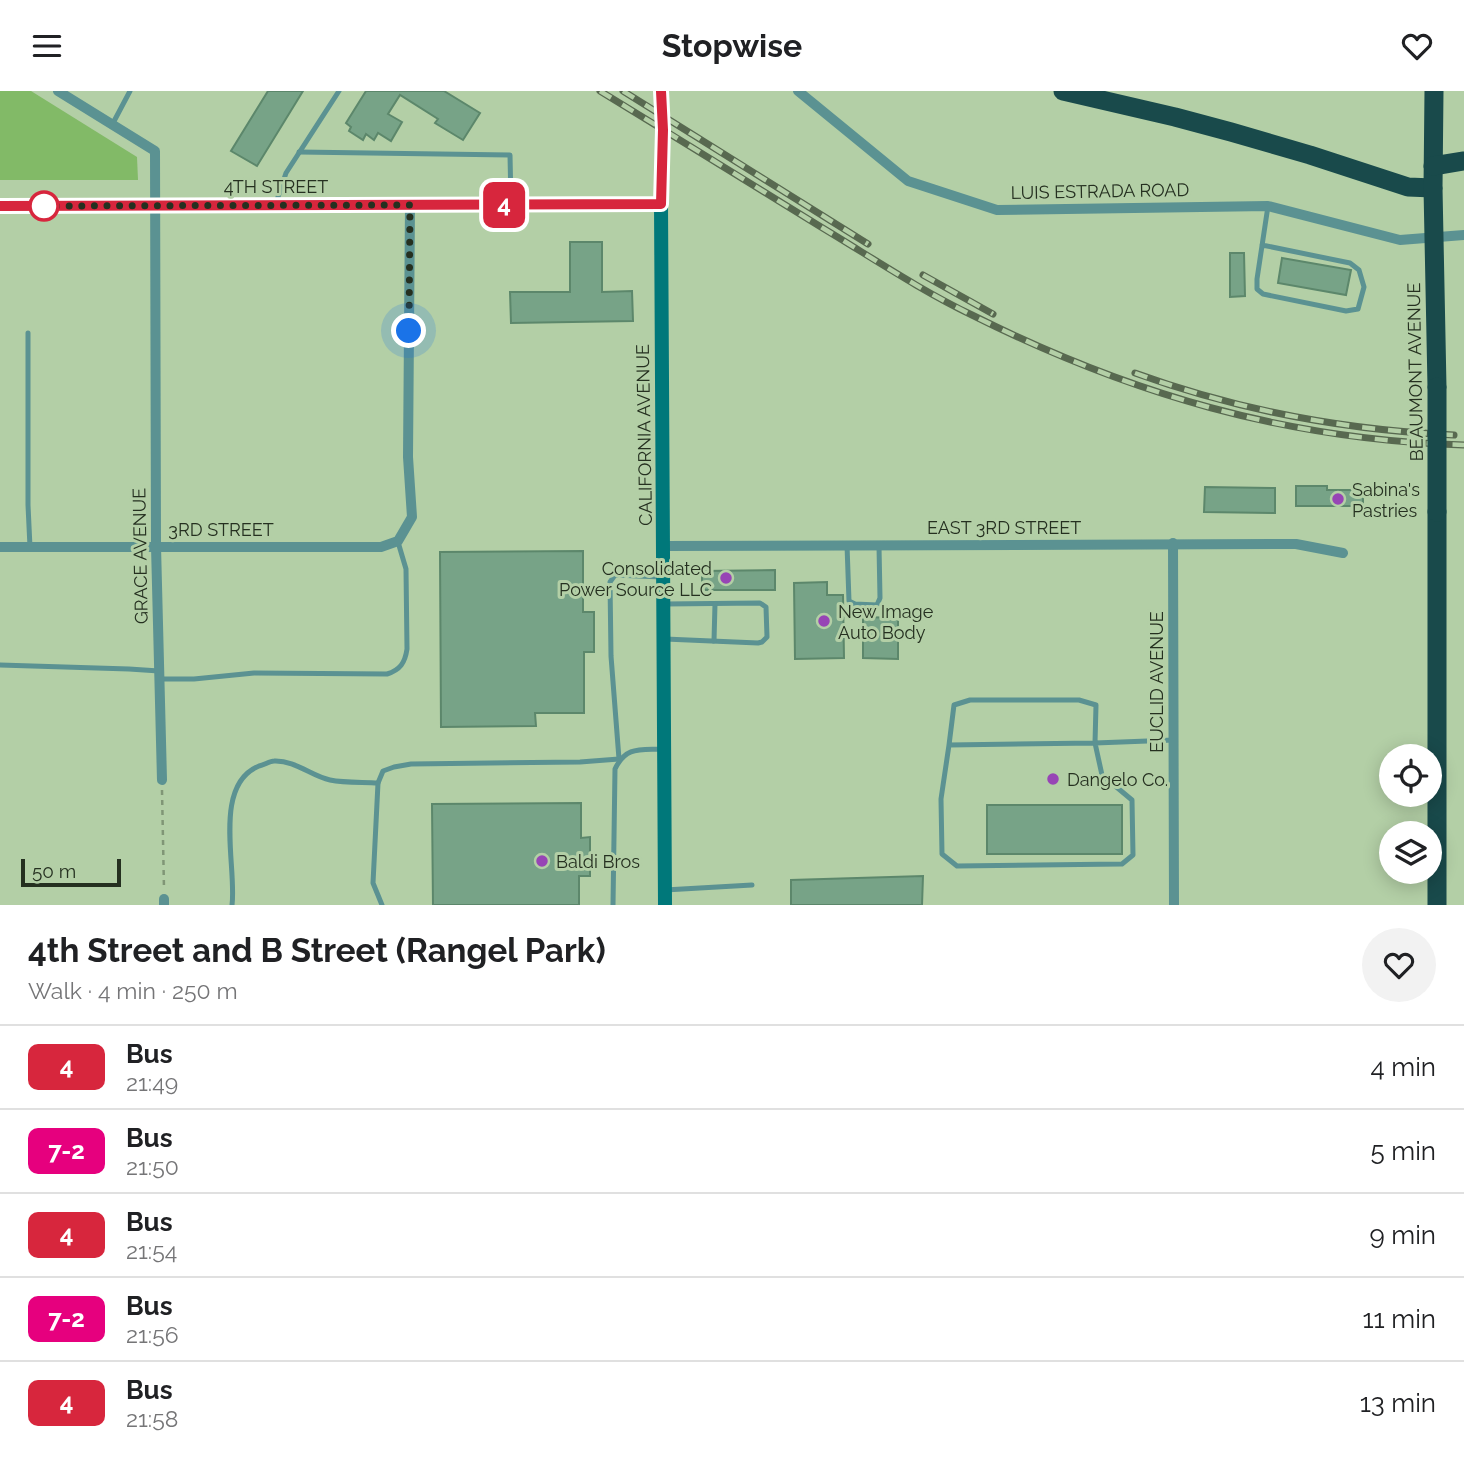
<!DOCTYPE html>
<meta charset="utf-8">
<style>
:root{--surface:#fff;--page:#f2f2f2;--text:#202124;--muted:#757577;--line:#e0e0e0}
body{margin:0;font-family:Raleway,sans-serif;background:var(--page);color:var(--text);height:100vh;display:flex;flex-direction:column;font-size:26px;white-space:nowrap}
*{box-sizing:border-box;margin:0}
p{font-size:23px;color:var(--muted)}
.icon{flex:none;width:38px;height:38px;fill:none;stroke:currentColor;stroke-width:2;stroke-linecap:round;stroke-linejoin:round}
.map{position:relative;height:814px;overflow:hidden}
.drawer{display:flex;flex-direction:column;background:var(--surface);flex:1}
.drawer>*{flex:none}
.badge{padding:0 14px;border-radius:10px;font-size:24px;line-height:46px}
.fabs{position:absolute;left:1379px;top:653px;display:grid;gap:14px}
.fabs a{display:grid;place-items:center;width:63px;height:63px;border-radius:50%;background:var(--surface);box-shadow:0 4px 18px #0003;font-size:35px}
.scale{position:absolute;left:21px;bottom:18px;width:100px;box-sizing:border-box;padding-left:7px;border:4px solid #253020;border-top:0;font-size:19px;line-height:24px;white-space:nowrap;color:#253020;-webkit-text-stroke:5px #b3cfa6;paint-order:stroke}
.you{position:absolute;width:35px;height:35px;margin:-18px;border:5px solid #fff;border-radius:50%;background:#1a73e8;box-shadow:0 0 0 10px #1a73e833}
.map>.badge{position:absolute;translate:-50% -50%;box-shadow:0 0 0 4px #fff}
.round{display:grid;place-items:center;flex:none;width:74px;height:74px;border-radius:37px;background:var(--page)}
.headline{display:flex;align-items:center;justify-content:space-between;height:119px;padding:0 28px}
h1{font-size:33px;font-weight:700;line-height:52px}
ul{padding:0;list-style:none}
li{display:flex;align-items:center;gap:21px;height:84px;padding:0 28px;border-top:2px solid var(--line)}
li div{flex:1}
li b{display:block;font-size:26px}
li em{font-style:normal}
li .badge{min-width:77px;font-weight:700;text-align:center}
header{display:flex;justify-content:space-between;align-items:center;height:91px;padding:0 28px;background:var(--surface);font-size:32px;font-weight:700}
.map>svg:first-child{display:block}
.green{fill:#82ba67}
.building{fill:#77a387;stroke:#5c876b;stroke-width:2}
.lines{fill:none;stroke-linecap:round;stroke-linejoin:round}
.path{stroke:#809676;stroke-width:2.5;stroke-dasharray:5 5;stroke-linecap:butt}
.lane{stroke:#5b9292;stroke-width:5}
.street{stroke:#5b9292;stroke-width:10}
.secondary{stroke:#00787a;stroke-width:14}
.highway{stroke:#194a4b;stroke-width:19}
.rail-casing{stroke:#586950;stroke-width:7}
.rail{stroke:#b3cfa6;stroke-width:4.5;stroke-dasharray:13;stroke-linecap:butt}
.highway-bridge{stroke:#194a4b;stroke-width:19}
.line-casing{stroke:#fff;stroke-width:16}
.line{stroke:#d7263d;stroke-width:10}
.walk{stroke:#253020;stroke-width:7;stroke-dasharray:0 12.6}
.stop-dot{fill:#fff;stroke:#d7263d;stroke-width:3.5}
.poi-dot{fill:#9745b5;stroke:#b3cfa6;stroke-width:2.5}
.labels{text-anchor:middle;dominant-baseline:central;stroke-width:6;stroke-linejoin:round;paint-order:stroke}
.street-label{font-size:18px;fill:#253020;stroke:#b3cfa6}
.poi-label{font-size:18px;fill:#253020;stroke:#b3cfa6;text-anchor:start}
</style>
<header><svg class="icon" aria-label="menu" viewBox="0 0 24 24"><path d="M4 6h16M4 12h16M4 18h16"/></svg>Stopwise<svg class="icon" aria-label="heart" viewBox="0 0 24 24"><path d="M12 20l-8-8c-3-5 5-10 8-4 3-6 11-1 8 4z"/></svg></header>
<div class="map">
<svg width="1464" height="814" viewBox="0 0 1464 814">
<rect width="100%" height="100%" fill="#b3cfa6"/>
<polygon class="green" points="0,0 31,0 137,66 138,89 0,89"/>
<g class="building">
<polygon points="268,0 303,0 257,75 231,60"/>
<polygon points="366,0 444,0 480,22 463,49 435,32 438,28 400,4 388,23 402,31 391,50 378,42 374,49 366,43 363,49 349,40 351,36 346,32"/>
<polygon points="570,151 602,151 602,201 632,200 633,230 511,232 510,201 570,201"/>
<polygon points="1230,162 1244,162 1245,205 1230,206"/>
<polygon points="1282,167 1351,179 1346,204 1278,192"/>
<polygon points="1296,395 1327,395 1327,399 1363,399 1363,415 1296,415"/>
<polygon points="1205,396 1275,397 1275,422 1204,421"/>
<polygon points="583,460 583,521 594,521 594,561 584,561 584,622 535,622 536,635 441,636 440,461"/>
<polygon points="775,479 775,499 702,499 702,480"/>
<polygon points="827,491 827,504 843,504 844,567 795,568 794,492"/>
<polygon points="863,526 898,527 898,568 863,567"/>
<polygon points="581,712 581,747 590,746 590,785 579,785 579,814 433,814 432,713"/>
<rect x="987" y="714" width="135" height="49"/>
<polygon points="923,785 922,814 791,814 791,789"/>
</g>
<g class="lines">
<polyline class="path" points="162,699 164,798"/>
<g class="lane">
<polyline points="112,34 130,0"/>
<polyline points="299,61 510,64 511,112"/>
<polyline points="276,112 286,82 339,0"/>
<polyline points="1262,154 1350,172 1359,179 1364,196 1358,218 1346,220 1263,203 1257,198 1257,188 1268,115"/>
<polyline points="28,242 28,414 30,456"/>
<polyline points="847,454 849,510 855,513 877,514 880,507 879,455"/>
<polyline points="665,513 760,512 766,516 767,546 762,551 758,552 665,548"/>
<polyline points="714,550 715,513"/>
<polyline points="0,574 129,578 159,580"/>
<path d="M 159,588 L 194,588 L 254,582 L 387,583 C 400,579 405,572 407,558 L 406,478 L 398,451"/>
<polyline points="949,654 954,614 970,609 1079,609 1096,614 1095,652 1102,684 1132,709 1133,764 1122,773 957,775 942,763 941,708 949,654 1095,652 1174,649"/>
<polyline points="665,799 752,794"/>
<path d="M 232,814 C 237,776 212,694 259,675 C 264,674 270,670 274,670 C 295,669 311,685 330,689 C 345,692 363,691 378,692"/>
<polyline points="382,814 373,792 378,692 383,680 394,676 411,673 580,671 619,668 611,565 610,491 615,484 661,486"/>
<path d="M 613,814 L 615,678 C 626,655 640,659 662,658"/>
</g>
<g class="street">
<polyline points="58,0 155,60 156,455 162,689"/>
<polyline points="798,0 908,90 997,119 1268,115 1400,149 1464,144"/>
<polyline points="1173,452 1174,814"/>
<polyline points="664,455 1296,453 1343,462"/>
<polyline points="0,456 381,456 398,450 412,426 408,366 410,114"/>
<polyline points="164,814 164,808"/>
</g>
<g class="secondary">
<polyline points="661,0 663,39 661,113 665,814"/>
<polyline points="0,115 661,113"/>
</g>
<g class="highway">
<polyline points="1063,0 1175,26 1231,41 1310,64 1408,96 1433,97"/>
<polyline points="1434,0 1433,97 1437,296"/>
<polyline points="1433,75 1464,70"/>
<polyline points="1437,814 1437,421"/>
</g>
<g class="rail-casing">
<g id="rail">
<path d="M 600,0 C 674,45 748,91 821,136 C 871,166 920,199 972,224 C 1130,303 1287,349 1464,354"/>
<polyline points="623,0 868,153"/>
<polyline points="923,184 993,223"/>
<path d="M 1135,282 C 1237,319 1345,339 1454,344"/>
</g>
</g>
<use href="#rail" class="rail"/>
<polyline class="highway-bridge" points="1437,296 1437,421"/>
</g>
<g class="lines">
<g class="line-casing">
<polyline id="line" points="0,115 661,113 663,39 661,0"/>
</g>
<use href="#line" class="line"/>
<polyline class="walk" points="44,115 410,114 409,240"/>
</g>
<circle class="stop-dot" cx="44" cy="115" r="14"/>
<g class="poi-dot">
<circle cx="1338" cy="408" r="7"/>
<circle cx="726" cy="487" r="7"/>
<circle cx="824" cy="530" r="7"/>
<circle cx="1053" cy="688" r="7"/>
<circle cx="542" cy="770" r="7"/>
</g>
<g class="labels">
<g class="street-label">
<text x="276" y="95">4TH STREET</text>
<text transform="translate(1100 100) rotate(-1)">LUIS ESTRADA ROAD</text>
<text transform="translate(1415 281) rotate(-91)">BEAUMONT AVENUE</text>
<text transform="translate(644 344) rotate(-91)">CALIFORNIA AVENUE</text>
<text x="1004" y="436">EAST 3RD STREET</text>
<text x="221" y="438">3RD STREET</text>
<text transform="translate(140 465) rotate(-91)">GRACE AVENUE</text>
<text transform="translate(1156 591) rotate(-90)">EUCLID AVENUE</text>
</g>
<g class="poi-label">
<text x="1352" y="398">Sabina's<tspan x="1352" dy="21">Pastries</tspan></text>
<text x="712" y="477" text-anchor="end">Consolidated<tspan x="712" dy="21">Power Source LLC</tspan></text>
<text x="838" y="520">New Image<tspan x="838" dy="21">Auto Body</tspan></text>
<text x="1067" y="688">Dangelo Co.</text>
<text x="556" y="770">Baldi Bros</text>
</g>
</g>
</svg>
<div class="fabs">
<a><svg class="icon" aria-label="locate" viewBox="0 0 24 24"><circle cx="12" cy="12" r="6"/><path d="M12 2v4M12 18v4M2 12h4M18 12h4"/></svg></a>
<a><svg class="icon" aria-label="layers" viewBox="0 0 24 24"><path d="M12 4l9 5-9 5-9-5zM3 14l9 5 9-5"/></svg></a>
</div>
<div class="scale">50 m</div>
<div class="you" style="left:409px;top:240px"></div>
<b class="badge" style="left:504px;top:114px;background:#d7263d;color:#fff">4</b>
</div>
<section class="drawer">
<div class="headline"><div><h1>4th Street and B Street (Rangel Park)</h1><p>Walk · 4 min · 250 m</p></div><a class="round"><svg class="icon" aria-label="heart" viewBox="0 0 24 24"><path d="M12 20l-8-8c-3-5 5-10 8-4 3-6 11-1 8 4z"/></svg></a></div>
<ul>
<li><span class="badge" style="background:#d7263d;color:#fff">4</span><div><b>Bus</b><p>21:49</p></div><em>4 min</em></li>
<li><span class="badge" style="background:#e6007e;color:#fff">7-2</span><div><b>Bus</b><p>21:50</p></div><em>5 min</em></li>
<li><span class="badge" style="background:#d7263d;color:#fff">4</span><div><b>Bus</b><p>21:54</p></div><em>9 min</em></li>
<li><span class="badge" style="background:#e6007e;color:#fff">7-2</span><div><b>Bus</b><p>21:56</p></div><em>11 min</em></li>
<li><span class="badge" style="background:#d7263d;color:#fff">4</span><div><b>Bus</b><p>21:58</p></div><em>13 min</em></li>
</ul>
</section>
